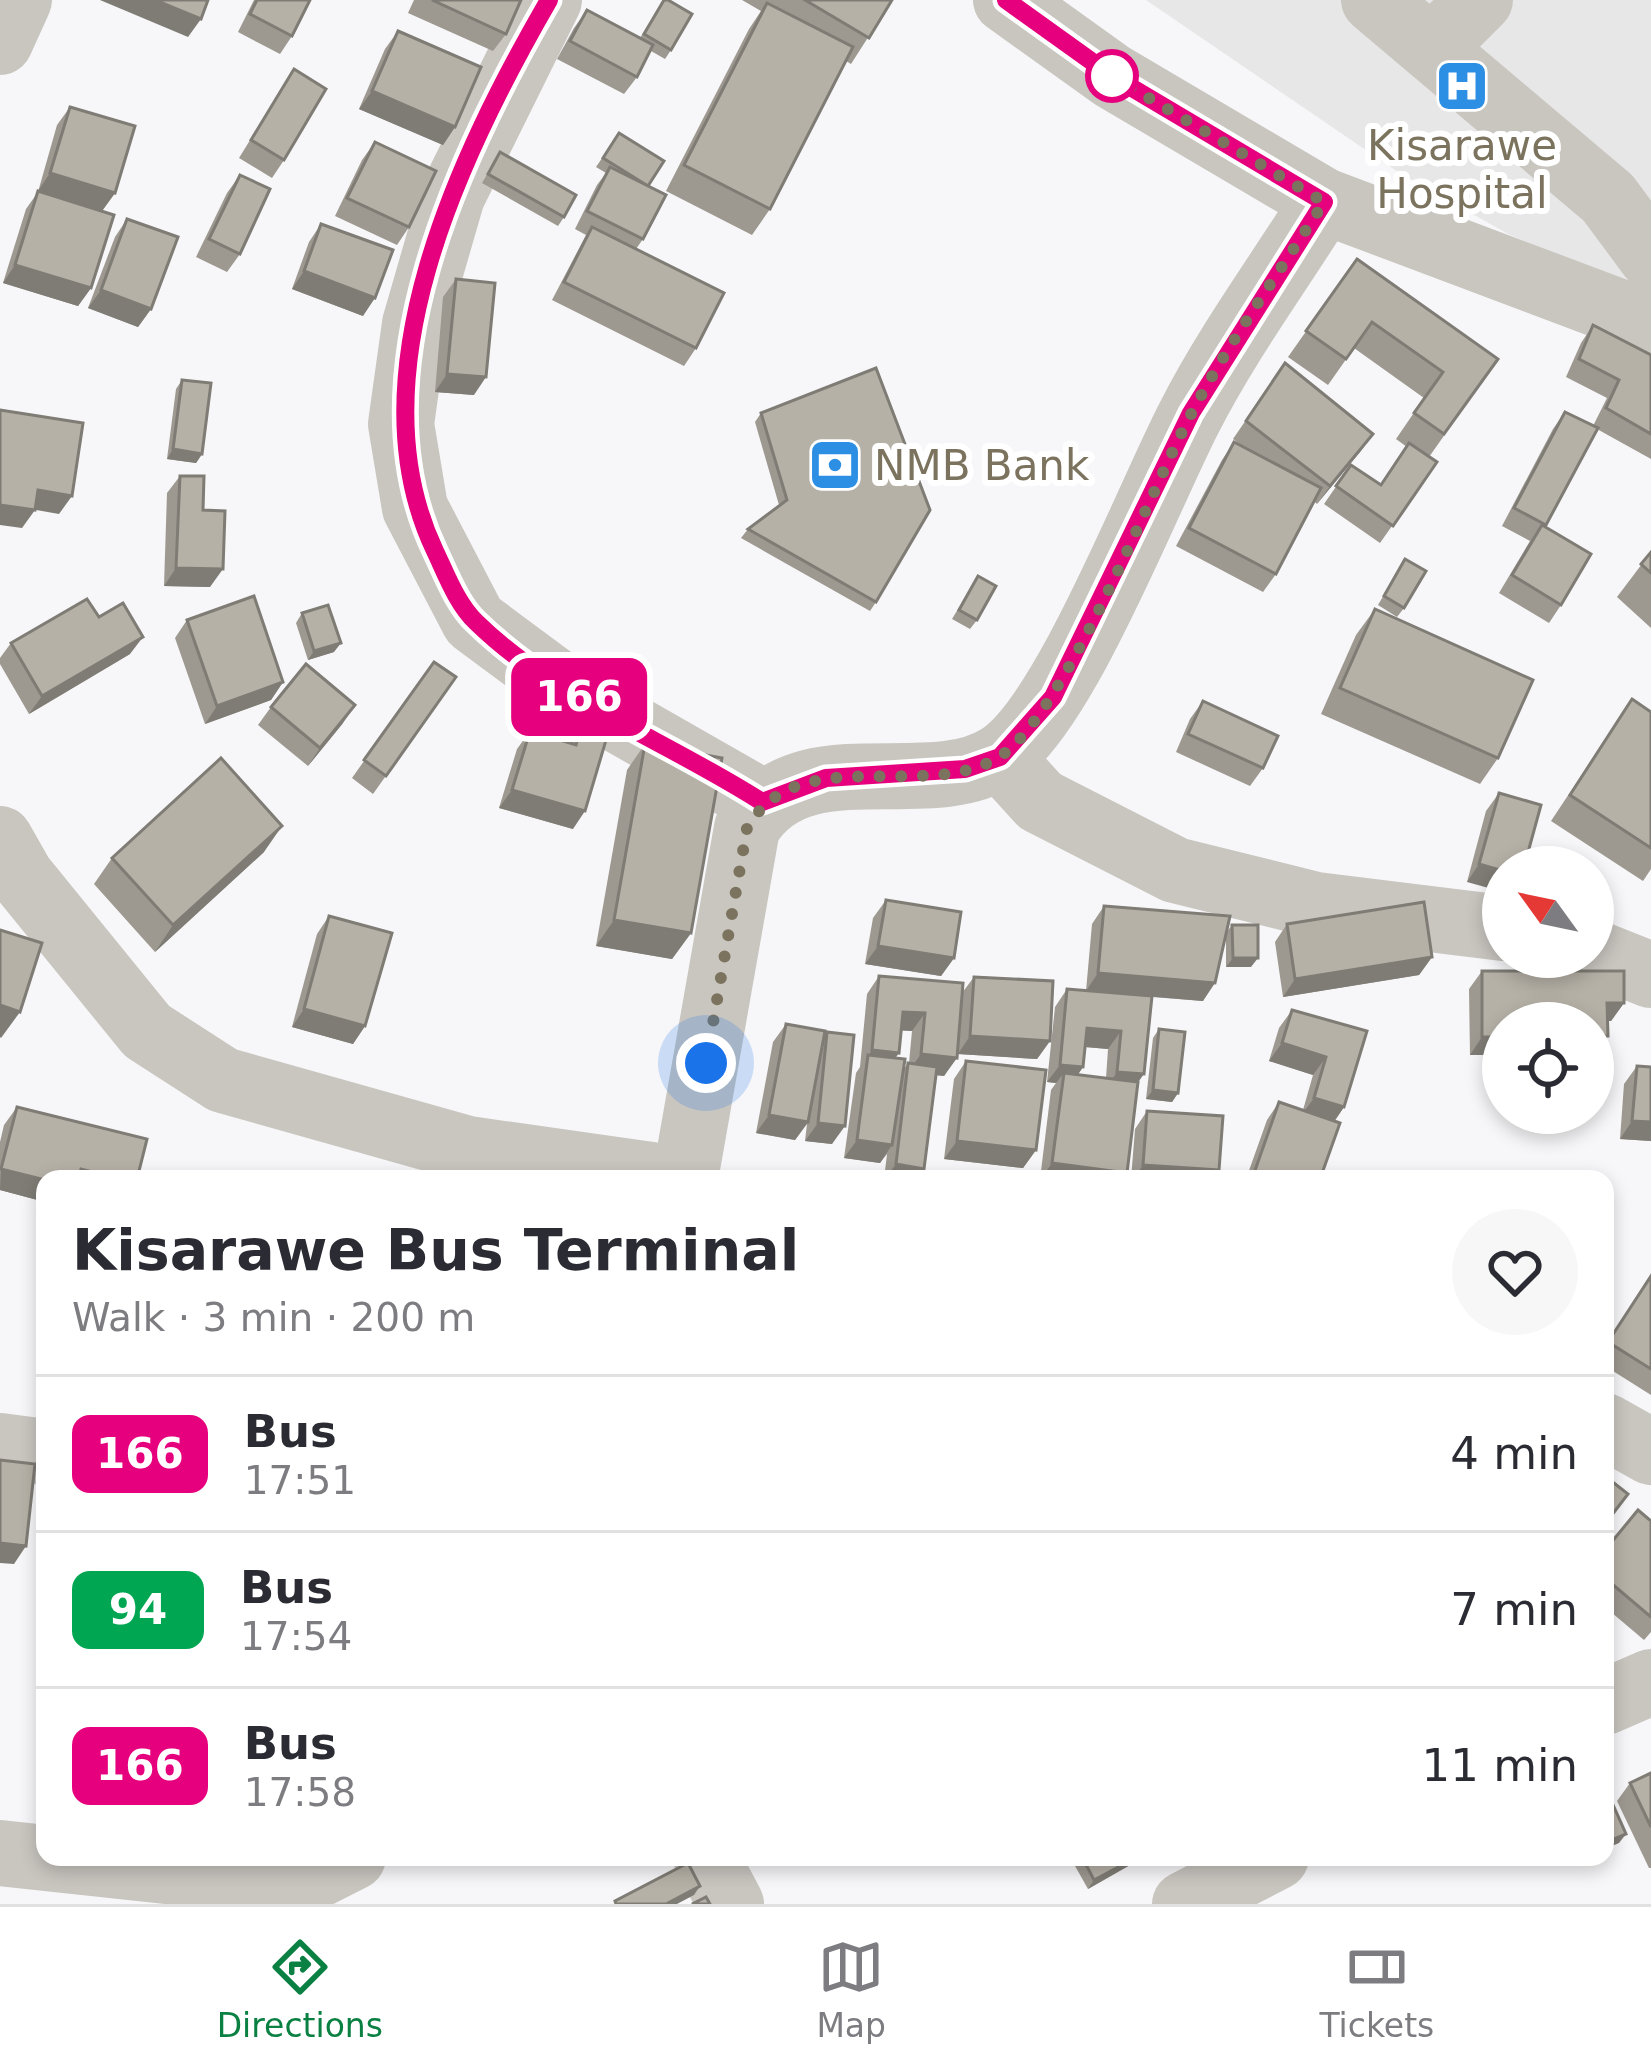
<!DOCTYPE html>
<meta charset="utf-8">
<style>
:root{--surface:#fff;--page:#f7f7f7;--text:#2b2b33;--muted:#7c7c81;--line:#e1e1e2;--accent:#0b8043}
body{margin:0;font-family:"DejaVu Sans",sans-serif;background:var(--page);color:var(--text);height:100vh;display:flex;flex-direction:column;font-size:45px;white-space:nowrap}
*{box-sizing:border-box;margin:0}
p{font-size:39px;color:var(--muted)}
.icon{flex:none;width:66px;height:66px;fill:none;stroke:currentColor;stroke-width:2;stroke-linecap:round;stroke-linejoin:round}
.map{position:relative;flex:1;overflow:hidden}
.drawer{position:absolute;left:36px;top:1170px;width:1578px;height:696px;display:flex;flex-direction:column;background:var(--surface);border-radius:24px;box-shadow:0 6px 18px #0003}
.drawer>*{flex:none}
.badge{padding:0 24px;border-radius:18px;font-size:42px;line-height:78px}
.needle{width:78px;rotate:303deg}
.tools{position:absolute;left:1482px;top:846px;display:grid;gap:24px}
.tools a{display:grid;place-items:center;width:132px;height:132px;border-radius:50%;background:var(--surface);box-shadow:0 6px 18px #0003;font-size:60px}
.you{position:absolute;width:60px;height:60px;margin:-30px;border:9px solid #fff;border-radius:50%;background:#1a73e8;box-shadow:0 0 0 18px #1a73e833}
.map>.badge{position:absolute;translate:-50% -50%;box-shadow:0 0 0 6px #fff}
.round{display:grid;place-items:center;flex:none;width:126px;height:126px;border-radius:63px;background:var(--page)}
.headline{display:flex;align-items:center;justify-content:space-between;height:204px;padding:0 36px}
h1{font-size:57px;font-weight:600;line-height:90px}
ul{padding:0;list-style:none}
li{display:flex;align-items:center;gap:36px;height:156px;padding:0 36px;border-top:3px solid var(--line)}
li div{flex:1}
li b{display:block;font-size:45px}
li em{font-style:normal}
li .badge{min-width:132px;font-weight:700;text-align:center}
.dock{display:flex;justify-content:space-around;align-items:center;height:168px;border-top:3px solid var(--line);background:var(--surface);font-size:33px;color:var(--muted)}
.dock a{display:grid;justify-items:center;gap:6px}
.dock .active{color:var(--accent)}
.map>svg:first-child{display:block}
.built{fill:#e8e7e7}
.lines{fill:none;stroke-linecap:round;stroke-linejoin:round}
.minor{stroke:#c9c6c0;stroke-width:66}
.wall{fill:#9d9890;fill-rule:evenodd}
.shaded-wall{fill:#7f7c75}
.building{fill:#b6b1a7;stroke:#7f7c75;stroke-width:3}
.line-casing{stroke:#fff;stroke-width:27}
.line{stroke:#e6007e;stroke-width:18}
.walk{stroke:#7c735f;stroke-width:12;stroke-dasharray:0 21.6}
.stop-dot{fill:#fff;stroke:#e6007e;stroke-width:6}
.labels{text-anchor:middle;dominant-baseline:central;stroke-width:12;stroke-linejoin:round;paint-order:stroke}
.poi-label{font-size:42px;fill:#7c735f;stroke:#fff}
</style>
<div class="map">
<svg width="1651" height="1904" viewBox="0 0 1651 1904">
<rect width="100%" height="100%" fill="#f7f7f9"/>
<polygon class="built" points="1146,0 1651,0 1651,296 1508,234 1398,172"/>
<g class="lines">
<g class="minor">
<polyline points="549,0 452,196 415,324 401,424 415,508 474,621 571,693 762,802"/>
<polyline points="1006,0 1112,76 1324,201 1651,324"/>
<polyline points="1374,0 1608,198 1651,256"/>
<polyline points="0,42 19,0"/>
<polyline points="1433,47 1480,0"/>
<polyline points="1000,757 1040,801 1175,870 1316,905 1503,928"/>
<polyline points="0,839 21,876 147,1031 223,1080 468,1149 679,1179"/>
<polyline points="1593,952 1651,975"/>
<path d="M 685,1179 L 747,828 C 799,739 927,803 999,757 C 1064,716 1149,495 1189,418 C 1227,343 1279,273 1324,201"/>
<polyline points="1605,1426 1651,1452"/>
<polyline points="0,1446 45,1452"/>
<polyline points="1605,1702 1651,1682"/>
<polyline points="0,1853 296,1885"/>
<polyline points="706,1857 731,1904"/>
<polyline points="261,1904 353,1857"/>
<polyline points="1185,1904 1276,1857"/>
</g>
</g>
<g class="wall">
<polygon points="254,0 310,0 292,36 280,54 238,32"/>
<polygon points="414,0 521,0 506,34 493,51 408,13"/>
<polygon points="664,0 671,50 665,59 651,51 637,77 624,94 557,59 574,28 587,10 640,38"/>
<polygon points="742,0 892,0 851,64 846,61 770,209 752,235 666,191 749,29 761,11"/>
<polygon points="398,31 455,127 443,145 359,109 385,49"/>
<polygon points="294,69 284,160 272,178 239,158"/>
<polygon points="70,107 115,193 102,211 91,288 78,306 3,283 26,209 38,192 57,125"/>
<polygon points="619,133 648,186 643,239 636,249 696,348 684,366 552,300 586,235 575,229 597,185 606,173 596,167"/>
<polygon points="375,142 409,227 397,245 335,216 362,160"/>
<polygon points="500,152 564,217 558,226 482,183"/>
<polygon points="240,175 240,254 227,272 196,257 227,193"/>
<polygon points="127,219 151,309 138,327 88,308 115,237"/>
<polygon points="321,224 363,316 292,289 309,242"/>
<polygon points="1357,259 1498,359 1429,457 1437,462 1380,543 1324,504 1351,465 1381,485 1407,447 1396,439 1424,398 1354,348 1328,385 1288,357"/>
<polygon points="456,279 474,395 435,392 443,297"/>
<polygon points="1593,325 1651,355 1651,459 1597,429 1544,526 1561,605 1549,623 1499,593 1530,541 1502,526 1553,429 1565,412 1593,426 1607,398 1566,377 1581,343"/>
<polygon points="1285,363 1373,434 1317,504 1314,501 1276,574 1263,592 1176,546 1222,460 1234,442 1243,447 1233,439"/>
<polygon points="182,380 202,454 196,463 167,459 176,389"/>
<polygon points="761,413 876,602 870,611 741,538 748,529 779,505 755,422"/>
<polygon points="180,476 203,510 210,587 164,586 167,493"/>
<polygon points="1651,552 1651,628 1617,597"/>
<polygon points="1405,559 1404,608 1397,617 1378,605"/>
<polygon points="978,576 977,620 970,629 952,619"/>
<polygon points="1375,609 1498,758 1480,784 1321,714 1356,635"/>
<polygon points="302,613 334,652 308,660 296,623"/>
<polygon points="99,617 130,654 29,714 0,664 0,658 11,643"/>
<polygon points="187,620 283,682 271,700 205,724 175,638"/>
<polygon points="434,662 456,677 373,794 352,778"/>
<polygon points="1632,699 1651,712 1651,869 1643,881 1551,821"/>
<polygon points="1203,701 1263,768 1250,786 1176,752 1190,719"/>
<polygon points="271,707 343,723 308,766 258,725"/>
<polygon points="583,722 573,829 499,808 517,749 530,731 569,743"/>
<polygon points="645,744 691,933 672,959 596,946 627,770"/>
<polygon points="1499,793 1524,867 1467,882 1486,811"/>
<polygon points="264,852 155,952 94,884 112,858"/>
<polygon points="886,900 954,958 941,976 865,964 873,918"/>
<path d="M 1104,906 L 1226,933 L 1232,925 L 1251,967 L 1226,967 L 1226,937 L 1203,1001 L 1152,997 L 1122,1179 L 1040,1179 L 1051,1090 L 1056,1083 L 1047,1082 L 1055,1007 L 1067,989 L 1086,991 L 1092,924 ZM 1085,1047 L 1108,1049 L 1106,1078 L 1078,1074 L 1083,1067 Z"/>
<polygon points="329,916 365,1026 353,1044 292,1027 317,934"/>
<polygon points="1287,924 1432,957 1419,975 1283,997 1275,942"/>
<polygon points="1482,971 1624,1003 1611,1021 1607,1021 1595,1054 1503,1023 1503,1055 1470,1055 1469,989"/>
<path d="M 879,976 L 962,993 L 974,977 L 1050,1041 L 1037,1059 L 958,1054 L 944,1076 L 936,1075 L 924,1169 L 917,1179 L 884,1179 L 887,1154 L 880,1163 L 844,1158 L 856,1073 L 860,1067 L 867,994 ZM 901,1030 L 912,1031 L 909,1063 L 903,1069 L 895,1058 Z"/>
<polygon points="1292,1010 1367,1031 1344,1107 1334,1121 1320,1179 1246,1179 1267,1120 1279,1102 1303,1110 1313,1075 1269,1061 1279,1028"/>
<polygon points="786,1024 824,1037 827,1032 832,1144 805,1141 807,1124 795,1140 756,1133 773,1042"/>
<polygon points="1159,1029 1178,1093 1172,1102 1146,1099 1153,1038"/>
<polygon points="966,1061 1036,1150 1023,1168 944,1159 954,1079"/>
<polygon points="1637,1066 1651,1141 1620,1139 1624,1084"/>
<polygon points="17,1107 45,1179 45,1202 0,1190 0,1142 4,1125"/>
<polygon points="1147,1111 1219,1170 1212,1179 1131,1179 1135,1129"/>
<polygon points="1651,1274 1651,1395 1605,1366 1605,1345"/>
<polygon points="1651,1521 1651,1632 1644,1640 1605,1607 1605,1550"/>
<polygon points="1651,1773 1651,1868 1649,1868 1617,1801 1630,1783"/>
<polygon points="1070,1857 1144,1857 1088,1889"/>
</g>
<g class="shaded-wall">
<polygon points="100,0 155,0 201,19 188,37"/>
<polygon points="372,91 455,127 443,145 359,109"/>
<polygon points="50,173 115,193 102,211 38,191"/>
<polygon points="15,265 91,288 78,306 3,283"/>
<polygon points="304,271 375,298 363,316 292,289"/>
<polygon points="101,290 151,309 138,327 88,308"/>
<polygon points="447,374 486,377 474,395 435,392"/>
<polygon points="1373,434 1360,452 1317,504 1330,486"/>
<polygon points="173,449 202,454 196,463 167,459"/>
<polygon points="38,490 72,496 59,514 25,508"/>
<polygon points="0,505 35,510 22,528 0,525"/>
<polygon points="176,568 223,569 210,587 164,586"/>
<polygon points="143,637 130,654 29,714 42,696"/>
<polygon points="341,643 334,652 308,660 314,651"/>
<polygon points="283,682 271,700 205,724 217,706"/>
<polygon points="355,705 343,723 308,766 320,748"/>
<polygon points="512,790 585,811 573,829 499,808"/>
<polygon points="282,826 264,852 155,952 173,925"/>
<polygon points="1479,864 1503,871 1503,892 1467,882"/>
<polygon points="614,920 691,933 672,959 596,946"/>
<polygon points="878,946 954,958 941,976 865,964"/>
<polygon points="1432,957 1419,975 1283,997 1295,979"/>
<polygon points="1233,958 1258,958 1251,967 1226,967"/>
<polygon points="1098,973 1215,983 1203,1001 1086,991"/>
<polygon points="1607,1003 1624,1003 1611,1021 1595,1021"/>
<polygon points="0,1005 20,1012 1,1038 0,1037"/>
<polygon points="304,1009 365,1026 353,1044 292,1027"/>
<polygon points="903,1012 925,1013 912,1031 890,1030"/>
<polygon points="1087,1028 1121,1031 1108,1049 1074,1046"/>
<polygon points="970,1036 1050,1041 1037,1059 958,1054"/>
<polygon points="1593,1036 1608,1036 1595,1054 1593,1054"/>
<polygon points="1482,1037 1503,1037 1503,1055 1470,1055"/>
<polygon points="1282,1043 1326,1057 1313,1075 1269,1061"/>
<polygon points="872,1050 899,1053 886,1071 868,1056"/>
<polygon points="921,1054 957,1058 944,1076 908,1072"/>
<polygon points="1060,1065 1083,1067 1071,1085 1064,1073 1056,1083 1047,1082"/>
<polygon points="1117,1072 1144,1074 1131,1092 1105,1090"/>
<polygon points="1153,1090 1178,1093 1172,1102 1146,1099"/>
<polygon points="1314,1098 1344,1107 1332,1125 1301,1116"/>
<polygon points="769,1115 808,1122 795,1140 756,1133"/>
<polygon points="1632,1121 1651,1122 1651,1141 1620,1139"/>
<polygon points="818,1123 845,1126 832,1144 805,1141"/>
<polygon points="857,1140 892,1145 880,1163 844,1158"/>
<polygon points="957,1141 1036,1150 1023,1168 944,1159"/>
<polygon points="1052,1163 1127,1173 1122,1179 1041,1179"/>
<polygon points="896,1164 924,1169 917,1179 885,1179"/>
<polygon points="1143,1165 1219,1170 1212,1179 1134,1179"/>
<polygon points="1,1169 45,1180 45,1202 0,1190"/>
<polygon points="81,1169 120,1179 74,1179"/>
<polygon points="0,1543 26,1546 14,1564 0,1563"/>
<polygon points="1626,1834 1619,1843 1605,1849 1605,1843"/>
<polygon points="1137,1857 1144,1857 1088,1889 1094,1880"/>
<polygon points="1575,1857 1588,1857 1569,1865"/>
<polygon points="700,1886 694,1895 677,1904 666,1904"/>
</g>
<g class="building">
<polygon points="155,0 208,0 201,19"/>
<polygon points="257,0 310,0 292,36 250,14"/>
<polygon points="432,0 521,0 506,34"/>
<polygon points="664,0 668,0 692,14 671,50 644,34"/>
<polygon points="805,0 892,0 869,38"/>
<polygon points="767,3 853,47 770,209 684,165"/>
<polygon points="587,10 653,45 637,77 570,41"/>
<polygon points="398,31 481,67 455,127 372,91"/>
<polygon points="294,69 326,89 284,160 251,140"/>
<polygon points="70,107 135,126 115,193 50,173"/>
<polygon points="619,133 664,161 648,186 603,158"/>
<polygon points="375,142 436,171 409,227 347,198"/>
<polygon points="500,152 576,195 564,217 488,174"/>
<polygon points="610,167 666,195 643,239 587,211"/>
<polygon points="240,175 270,189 240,254 209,239"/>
<polygon points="38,191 114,215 91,288 15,265"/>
<polygon points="127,219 178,237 151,309 101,290"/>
<polygon points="321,224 393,250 375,298 304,271"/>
<polygon points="592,227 724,293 696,348 564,282"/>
<polygon points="1357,259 1498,359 1444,434 1414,413 1443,372 1372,322 1346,359 1306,331"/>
<polygon points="456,279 495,283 486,377 447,374"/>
<polygon points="1593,325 1651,355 1651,434 1606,408 1619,380 1579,359"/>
<polygon points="1285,363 1373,434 1330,486 1246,421"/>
<polygon points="876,368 930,510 876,602 748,529 787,500 761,413"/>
<polygon points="182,380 211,383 202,454 173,449"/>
<polygon points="0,410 83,423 72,496 38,490 35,510 0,505"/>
<polygon points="1565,412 1598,428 1546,525 1514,508"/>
<polygon points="1234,442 1321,488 1276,574 1189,528"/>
<polygon points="1409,443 1437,462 1393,526 1336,486 1351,465 1381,485"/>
<polygon points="180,476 204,476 203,510 225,511 223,569 176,568"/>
<polygon points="1542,525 1591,554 1561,605 1512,575"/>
<polygon points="1651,552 1651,573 1641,564"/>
<polygon points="1405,559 1426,571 1404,608 1384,596"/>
<polygon points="978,576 996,586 977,620 959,610"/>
<polygon points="254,596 283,682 217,706 187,620"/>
<polygon points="87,599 99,617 123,603 143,637 42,696 11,643"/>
<polygon points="328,605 341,643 314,651 302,613"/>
<polygon points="1375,609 1533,680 1498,758 1340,688"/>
<polygon points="434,662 456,677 386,776 364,760"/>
<polygon points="306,664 355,705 320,748 271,707"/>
<polygon points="1632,699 1651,712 1651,848 1570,795"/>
<polygon points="1203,701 1278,736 1263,768 1188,734"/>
<polygon points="583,722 609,730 585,811 512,790 530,731 576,745"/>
<polygon points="645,744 722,758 691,933 614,920"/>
<polygon points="221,758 282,826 173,925 112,858"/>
<polygon points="1499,793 1541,805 1524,867 1503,867 1503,871 1479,864"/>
<polygon points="886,900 961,912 954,958 878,946"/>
<polygon points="1424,902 1432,957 1295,979 1287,924"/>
<polygon points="1104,906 1230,916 1215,983 1098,973"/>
<polygon points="329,916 392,933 365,1026 304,1009"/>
<polygon points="1232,925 1258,925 1258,958 1233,958"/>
<polygon points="0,930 42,943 20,1012 0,1005"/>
<polygon points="1482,971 1624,971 1624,1003 1607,1003 1608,1036 1593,1036 1593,1023 1503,1023 1503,1037 1482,1037"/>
<polygon points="879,976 963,983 957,1058 921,1054 925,1013 903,1012 899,1053 872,1050"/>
<polygon points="974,977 1053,981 1050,1041 970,1036"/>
<polygon points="1067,989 1152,996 1144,1074 1117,1072 1121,1031 1087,1028 1083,1067 1060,1065"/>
<polygon points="1292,1010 1367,1031 1344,1107 1314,1098 1326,1057 1282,1043"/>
<polygon points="786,1024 825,1031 808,1122 769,1115"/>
<polygon points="1159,1029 1185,1032 1178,1093 1153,1090"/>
<polygon points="827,1032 854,1035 845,1126 818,1123"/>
<polygon points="868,1055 905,1059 892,1145 857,1140"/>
<polygon points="966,1061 1046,1070 1036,1150 957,1141"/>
<polygon points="908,1063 937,1067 924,1169 896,1164"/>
<polygon points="1637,1066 1651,1067 1651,1122 1632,1121"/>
<polygon points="1064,1073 1138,1082 1127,1173 1052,1163"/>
<polygon points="1279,1102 1340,1123 1320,1179 1252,1179"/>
<polygon points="17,1107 147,1139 137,1179 120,1179 81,1169 78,1179 45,1180 1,1169"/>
<polygon points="1147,1111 1223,1116 1219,1170 1143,1165"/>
<polygon points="1651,1276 1651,1369 1608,1342"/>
<polygon points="0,1460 35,1464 26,1546 0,1543"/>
<polygon points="1605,1476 1628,1494 1605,1524"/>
<polygon points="1638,1510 1651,1521 1651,1617 1605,1578 1605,1550"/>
<polygon points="1651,1773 1651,1827 1630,1783"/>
<polygon points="1610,1798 1626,1834 1605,1843 1605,1800"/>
<polygon points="1082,1857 1137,1857 1094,1880"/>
<polygon points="688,1863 700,1886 666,1904 616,1904 615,1901"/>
<polygon points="706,1897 710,1904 692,1904"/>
</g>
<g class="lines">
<g class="line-casing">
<path id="line" d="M 549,0 C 460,154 352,377 435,551 C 446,574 457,604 476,622 C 557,701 669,742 762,802 L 826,778 L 965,769 L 1000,757 L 1053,697 L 1191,413 L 1324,202 L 1112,76 L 1006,0"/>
</g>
<use href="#line" class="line"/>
<path class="walk" d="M 706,1063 L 747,828 C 798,739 927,803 999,757 C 1064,716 1149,495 1189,418 C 1228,343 1279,273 1324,202 L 1112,76"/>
</g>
<defs>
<g id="hospital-square" transform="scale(2.7)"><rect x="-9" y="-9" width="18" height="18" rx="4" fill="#2c8fe4" stroke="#fff"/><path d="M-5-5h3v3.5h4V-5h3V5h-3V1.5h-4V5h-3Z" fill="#fff"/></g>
<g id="bank-square" transform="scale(2.7)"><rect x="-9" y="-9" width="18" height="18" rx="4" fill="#2c8fe4" stroke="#fff"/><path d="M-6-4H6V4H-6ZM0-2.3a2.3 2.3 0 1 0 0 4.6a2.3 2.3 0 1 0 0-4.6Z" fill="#fff"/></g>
</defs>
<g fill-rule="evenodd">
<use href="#hospital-square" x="1462" y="86"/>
<use href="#bank-square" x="835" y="465"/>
</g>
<circle class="stop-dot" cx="1112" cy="76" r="24"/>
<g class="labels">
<g class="poi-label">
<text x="1462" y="145">Kisarawe<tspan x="1462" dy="48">Hospital</tspan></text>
<text x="874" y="465" text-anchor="start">NMB Bank</text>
</g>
</g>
</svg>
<div class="tools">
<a><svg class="needle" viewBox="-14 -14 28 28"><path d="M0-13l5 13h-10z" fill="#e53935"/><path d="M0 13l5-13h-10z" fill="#7c7c81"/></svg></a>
<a><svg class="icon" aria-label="locate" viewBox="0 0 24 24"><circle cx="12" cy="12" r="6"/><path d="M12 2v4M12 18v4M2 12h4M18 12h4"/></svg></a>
</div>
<div class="you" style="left:706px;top:1063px"></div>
<b class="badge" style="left:579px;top:697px;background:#e6007e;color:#fff">166</b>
<section class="drawer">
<div class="headline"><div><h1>Kisarawe Bus Terminal</h1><p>Walk · 3 min · 200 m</p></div><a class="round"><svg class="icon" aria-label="heart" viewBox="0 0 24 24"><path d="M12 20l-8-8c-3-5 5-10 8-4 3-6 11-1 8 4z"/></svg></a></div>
<ul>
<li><span class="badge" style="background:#e6007e;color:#fff">166</span><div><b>Bus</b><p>17:51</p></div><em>4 min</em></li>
<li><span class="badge" style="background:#00a651;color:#fff">94</span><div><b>Bus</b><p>17:54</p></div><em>7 min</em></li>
<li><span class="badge" style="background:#e6007e;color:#fff">166</span><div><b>Bus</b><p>17:58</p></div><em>11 min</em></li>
</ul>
</section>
</div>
<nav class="dock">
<a class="active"><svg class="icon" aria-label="directions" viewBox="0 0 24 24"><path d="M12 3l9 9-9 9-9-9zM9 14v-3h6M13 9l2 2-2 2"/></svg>Directions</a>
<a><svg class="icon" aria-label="map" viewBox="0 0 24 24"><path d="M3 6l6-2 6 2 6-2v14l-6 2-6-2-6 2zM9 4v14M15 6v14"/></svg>Map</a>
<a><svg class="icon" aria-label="tickets" viewBox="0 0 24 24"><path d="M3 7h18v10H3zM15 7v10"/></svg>Tickets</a>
</nav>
